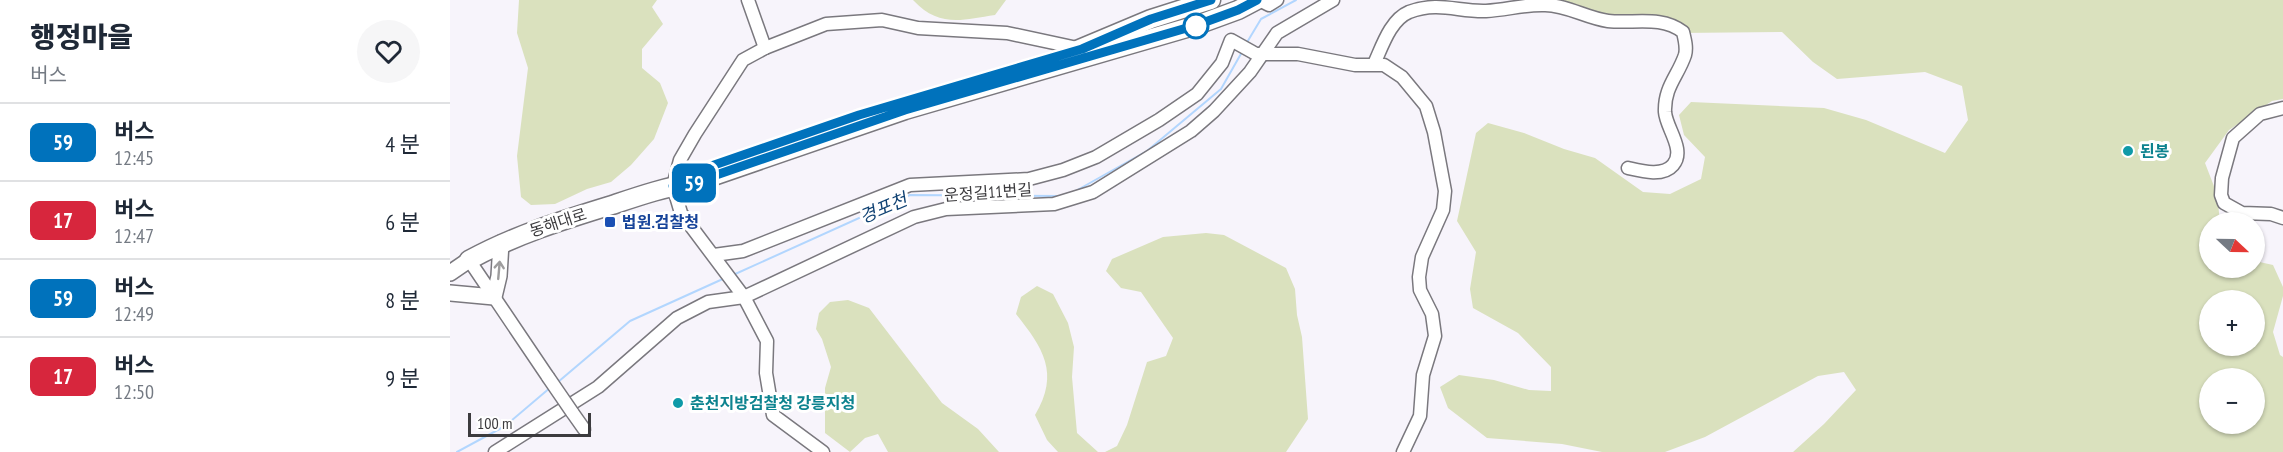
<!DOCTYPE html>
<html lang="ko">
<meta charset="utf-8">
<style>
:root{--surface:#fff;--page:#f6f6f7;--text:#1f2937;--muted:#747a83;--line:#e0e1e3}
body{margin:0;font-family:"PT Sans Narrow","Noto Sans KR",sans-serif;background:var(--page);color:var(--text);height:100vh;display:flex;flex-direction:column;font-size:22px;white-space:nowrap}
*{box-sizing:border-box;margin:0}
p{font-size:20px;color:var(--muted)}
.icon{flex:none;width:33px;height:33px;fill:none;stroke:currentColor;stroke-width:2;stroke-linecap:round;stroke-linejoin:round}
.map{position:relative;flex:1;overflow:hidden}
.sheet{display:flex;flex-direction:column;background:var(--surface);width:450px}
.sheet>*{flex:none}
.badge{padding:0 12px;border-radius:9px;font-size:21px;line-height:39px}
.needle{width:39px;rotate:112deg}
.controls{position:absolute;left:1749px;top:212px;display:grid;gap:12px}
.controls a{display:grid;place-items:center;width:66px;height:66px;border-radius:50%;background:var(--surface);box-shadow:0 2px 4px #0004;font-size:30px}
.scale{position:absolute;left:18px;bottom:15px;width:123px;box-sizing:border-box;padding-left:6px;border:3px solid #3c3b3e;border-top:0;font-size:16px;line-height:21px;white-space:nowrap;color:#3c3b3e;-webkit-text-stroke:4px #fff;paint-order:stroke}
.map>.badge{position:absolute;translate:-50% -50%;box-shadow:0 0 0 3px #fff}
.round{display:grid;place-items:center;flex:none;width:63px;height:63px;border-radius:32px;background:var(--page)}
.head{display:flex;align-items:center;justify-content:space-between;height:102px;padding:0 30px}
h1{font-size:28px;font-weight:800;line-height:45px}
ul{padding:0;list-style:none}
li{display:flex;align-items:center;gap:18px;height:78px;padding:0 30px;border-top:2px solid var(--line)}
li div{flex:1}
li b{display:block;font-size:22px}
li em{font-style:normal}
li .badge{min-width:66px;font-weight:700;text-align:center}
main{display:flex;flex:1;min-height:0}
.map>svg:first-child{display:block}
.green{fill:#dae1be;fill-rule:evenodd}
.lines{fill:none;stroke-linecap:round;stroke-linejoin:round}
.stream{stroke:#b2d6fe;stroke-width:2}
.minor-casing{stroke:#7a787e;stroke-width:15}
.major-casing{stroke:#7a787e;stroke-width:18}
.highway-casing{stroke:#7a787e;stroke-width:21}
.minor{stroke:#fff;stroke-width:12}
.major{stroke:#fff;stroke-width:15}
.highway{stroke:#fff;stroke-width:18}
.minor-bridge-casing{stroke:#7a787e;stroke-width:15;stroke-linecap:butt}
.minor-bridge{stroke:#fff;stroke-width:12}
.oneway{stroke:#9e9d9e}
.line-casing{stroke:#fff;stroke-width:14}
.line{stroke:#0072bc;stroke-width:9}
.stop-dot{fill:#fff;stroke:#0072bc;stroke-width:3}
.culture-dot{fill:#0f9aa8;stroke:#fff;stroke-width:2}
.transit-dot{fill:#1a4fb4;stroke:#fff;stroke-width:2}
.labels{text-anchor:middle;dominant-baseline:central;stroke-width:6;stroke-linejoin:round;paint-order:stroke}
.culture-label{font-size:16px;font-weight:bold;fill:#0d838f;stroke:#fff;text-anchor:start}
.street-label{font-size:16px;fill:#3c3b3e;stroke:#fff}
.transit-label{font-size:16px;font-weight:bold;fill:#164399;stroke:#fff;text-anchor:start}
.water-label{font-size:18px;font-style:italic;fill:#104273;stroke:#fff}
</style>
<main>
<section class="sheet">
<div class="head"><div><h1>행정마을</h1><p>버스</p></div><a class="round"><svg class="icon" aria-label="heart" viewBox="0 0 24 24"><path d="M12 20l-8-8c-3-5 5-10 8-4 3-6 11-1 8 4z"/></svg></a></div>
<ul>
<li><span class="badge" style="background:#0072bc;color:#fff">59</span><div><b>버스</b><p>12:45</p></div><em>4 분</em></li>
<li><span class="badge" style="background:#d7263d;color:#fff">17</span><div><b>버스</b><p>12:47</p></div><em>6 분</em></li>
<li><span class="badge" style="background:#0072bc;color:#fff">59</span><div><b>버스</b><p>12:49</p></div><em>8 분</em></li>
<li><span class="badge" style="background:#d7263d;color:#fff">17</span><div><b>버스</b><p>12:50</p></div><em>9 분</em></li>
</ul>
</section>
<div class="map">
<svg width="1833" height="452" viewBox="0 0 1833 452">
<rect width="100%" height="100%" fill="#f7f4fb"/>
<g class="green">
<polygon points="69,0 207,0 202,7 213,24 192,49 192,68 210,83 218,103 204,139 181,165 161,182 137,189 105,204 81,205 71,197 67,156 78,68 67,33"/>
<path d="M 463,0 L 556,0 L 545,15 C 512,20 489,28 463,0 Z"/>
<path d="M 1064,0 L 1833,0 L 1833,99 L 1822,101 L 1779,130 L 1755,163 L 1767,194 L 1770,222 L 1760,222 L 1760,267 L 1804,267 L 1805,261 L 1823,265 L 1833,287 L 1833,296 L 1823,332 L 1830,355 L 1833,357 L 1833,452 L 1343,452 L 1374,424 L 1406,390 L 1394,372 L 1368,376 L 1255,437 L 1215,452 L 1152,452 L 1112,444 L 1037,438 L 998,408 L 990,387 L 1009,375 L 1044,380 L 1079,390 L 1101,391 L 1101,367 L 1068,333 L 1023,308 L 1020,289 L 1026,252 L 1007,221 L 1026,133 L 1038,123 L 1074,133 L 1114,149 L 1145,158 L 1193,192 L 1220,194 L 1251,179 L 1255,157 L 1234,135 L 1229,115 L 1241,102 L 1374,108 L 1416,120 L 1495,153 L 1518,120 L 1512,86 L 1475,72 L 1387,79 L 1363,62 L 1332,32 L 1229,33 L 1184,19 ZM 1760,300 L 1804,300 L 1804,345 L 1760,345 ZM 1760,378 L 1804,378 L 1804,423 L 1760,423 Z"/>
<polygon points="756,233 774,235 836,268 845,289 847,315 852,337 858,419 836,452 655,452 667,446 677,425 697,362 716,356 723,338 691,292 671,288 656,271 662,259 713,237"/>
<path d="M 587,286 L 603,294 L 618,323 L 624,347 L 622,377 L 627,433 L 648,452 L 608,452 L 597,440 L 585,415 C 610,373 593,348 566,314 L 571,297 Z"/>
<polygon points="398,300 419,308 492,403 528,429 549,452 438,452 428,434 415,438 400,452 375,433 375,388 381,367 372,339 366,329 369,313 380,302"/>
</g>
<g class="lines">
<g class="stream">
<polyline points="796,44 811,19 846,0"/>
<polyline points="622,193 697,151 771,89 792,52"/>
<polyline points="283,275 460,195 611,196"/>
<polyline points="108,382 180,321 275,278"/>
<polyline points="7,452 55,426 101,387"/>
</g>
<g class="minor-casing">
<g id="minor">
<polyline points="298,0 315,48"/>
<polyline points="809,0 819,5 827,0"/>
<path d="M 924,64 C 932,47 940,20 959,12 C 989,1 1008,12 1036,11 C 1056,10 1076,4 1095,5 C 1117,5 1136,18 1158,21 C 1183,24 1211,15 1233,32 C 1235,40 1237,48 1235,55 C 1228,76 1214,87 1215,112 C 1216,128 1236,150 1223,165 C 1213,177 1191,171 1178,168"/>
<polyline points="1833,108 1810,114 1783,138 1772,178 1771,195 1774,203 1792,213 1821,214 1833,218"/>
<polyline points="264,255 293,251 460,185 579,179 613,170 646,157 709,120 747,94 772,63 781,40 806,54 848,54 905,65 934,65 952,77 976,106 984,132 995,191 993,210 972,257 969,277 970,290 982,314 985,336 973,375 970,416 953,452"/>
<polyline points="19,260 98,377"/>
<polyline points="122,412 134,429"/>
<polyline points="45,452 148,387 227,318 258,302 294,297 464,217 496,209 604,204 643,192 741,131 764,111 800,72 827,33 883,0"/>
<polyline points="373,452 323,415 316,373 317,341 294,297 231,213 223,186 230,160 245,134 293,60 315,48 376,24 432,20 468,28 557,33 632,49"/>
</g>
</g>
<g class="major-casing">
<g id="major">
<polyline points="0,273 19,260"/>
<polyline points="0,293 44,297 49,276 51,243"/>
</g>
</g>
<g class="highway-casing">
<g id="highway">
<polyline points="627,50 701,19 761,0"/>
<path d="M 19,260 C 65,235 113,220 162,205 C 189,196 215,187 243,183 L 455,110 L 747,25 L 788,10 L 807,0"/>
</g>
</g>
<use href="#minor" class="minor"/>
<use href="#major" class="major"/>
<use href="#highway" class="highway"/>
<g class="minor-bridge-casing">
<polyline id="minor-bridge" points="98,377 122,412"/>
</g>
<use href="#minor-bridge" class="minor-bridge"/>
</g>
<defs><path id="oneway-shaft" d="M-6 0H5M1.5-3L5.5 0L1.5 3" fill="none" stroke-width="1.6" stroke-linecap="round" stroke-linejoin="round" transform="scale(1.5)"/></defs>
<use class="oneway" href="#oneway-shaft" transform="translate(49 270) rotate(-85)"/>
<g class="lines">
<g class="line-casing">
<polyline id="line" points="761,0 701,19 632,49 409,115 241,173 223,186 243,183 455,110 747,25 788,10 807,0"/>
</g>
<use href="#line" class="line"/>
</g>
<circle class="stop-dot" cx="746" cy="26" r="12"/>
<g class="culture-dot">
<circle cx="1678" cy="151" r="6"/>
<circle cx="228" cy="403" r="6"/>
</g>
<rect class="transit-dot" x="154" y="216" width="12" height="12" rx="3"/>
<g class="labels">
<g class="culture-label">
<text x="1690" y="151">된봉</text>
<text x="240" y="403">춘천지방검찰청 강릉지청</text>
</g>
<g class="street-label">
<text transform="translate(538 192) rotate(-4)">운정길11번길</text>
<text transform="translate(108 222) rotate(-18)">동해대로</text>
</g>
<g class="transit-label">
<text x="172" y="222">법원.검찰청</text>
</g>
<g class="water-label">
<text transform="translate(433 208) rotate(-23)">경포천</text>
</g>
</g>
</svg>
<div class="controls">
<a><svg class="needle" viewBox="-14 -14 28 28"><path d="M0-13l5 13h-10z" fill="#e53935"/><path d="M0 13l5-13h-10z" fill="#747a83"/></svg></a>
<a>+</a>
<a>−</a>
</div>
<div class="scale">100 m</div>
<b class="badge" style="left:244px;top:183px;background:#0072bc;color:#fff">59</b>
</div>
</main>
